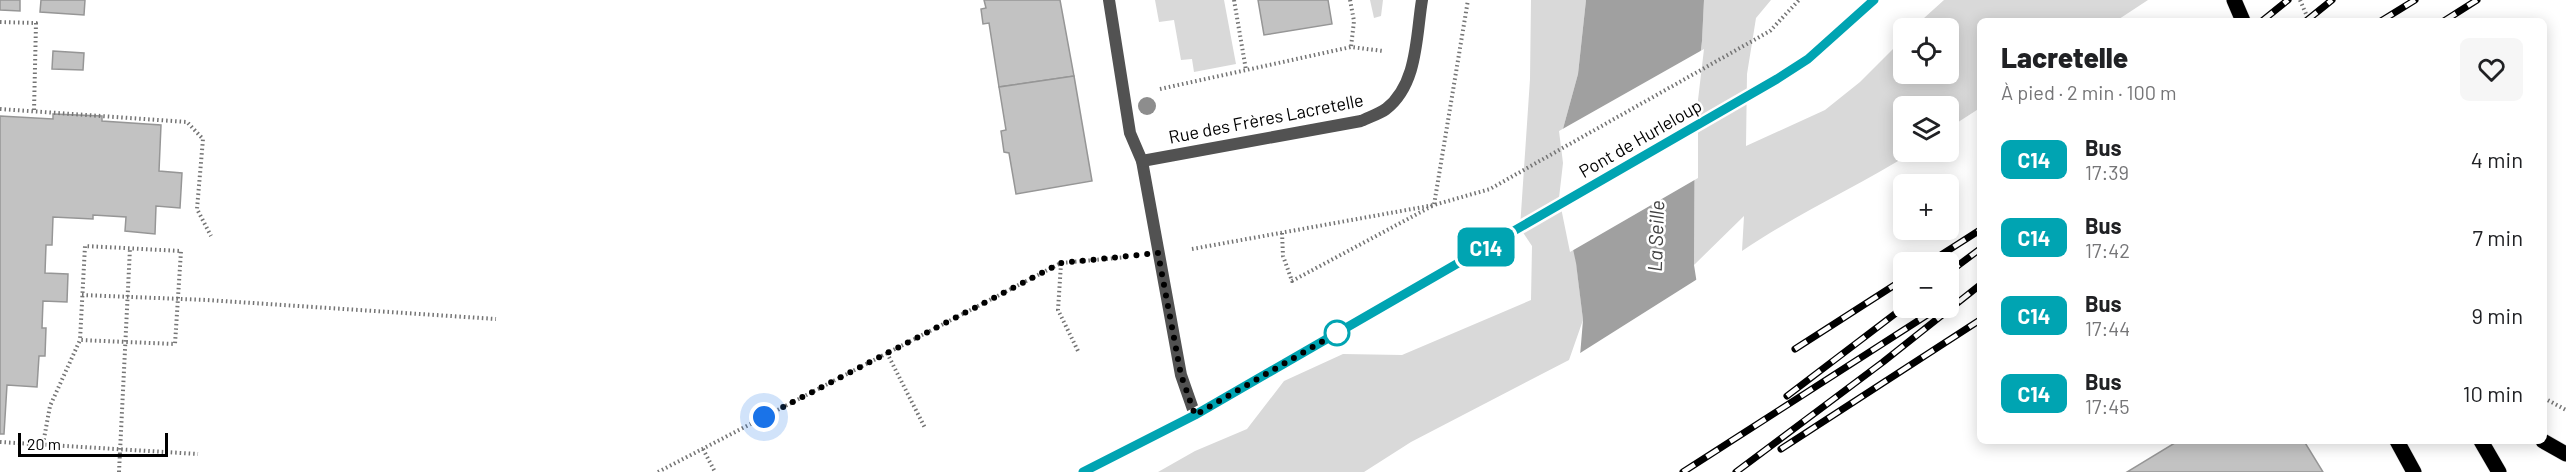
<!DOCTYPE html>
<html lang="fr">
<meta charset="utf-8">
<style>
:root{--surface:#fff;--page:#f6f6f6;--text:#202124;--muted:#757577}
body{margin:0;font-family:Barlow,sans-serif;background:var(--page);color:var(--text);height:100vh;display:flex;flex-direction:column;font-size:22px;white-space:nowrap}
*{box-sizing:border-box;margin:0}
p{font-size:20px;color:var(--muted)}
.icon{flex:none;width:33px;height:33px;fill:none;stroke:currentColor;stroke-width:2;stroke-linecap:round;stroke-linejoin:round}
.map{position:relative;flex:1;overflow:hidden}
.panel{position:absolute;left:1977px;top:18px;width:570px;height:426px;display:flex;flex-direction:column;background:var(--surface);border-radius:9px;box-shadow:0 3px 15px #0003}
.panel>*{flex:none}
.badge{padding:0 12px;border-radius:9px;font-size:21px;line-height:39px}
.fabs{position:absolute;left:1893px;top:18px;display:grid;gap:12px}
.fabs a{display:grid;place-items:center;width:66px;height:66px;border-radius:9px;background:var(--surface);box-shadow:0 3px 15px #0003;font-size:30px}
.scale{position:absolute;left:18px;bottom:15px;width:150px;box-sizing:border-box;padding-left:6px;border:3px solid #000;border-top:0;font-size:16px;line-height:21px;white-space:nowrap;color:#000;-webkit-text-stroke:4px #fff;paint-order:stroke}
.you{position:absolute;width:30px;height:30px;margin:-15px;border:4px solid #fff;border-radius:50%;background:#1a73e8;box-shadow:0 0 0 9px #1a73e833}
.map>.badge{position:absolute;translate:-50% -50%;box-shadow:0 0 0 3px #fff}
.round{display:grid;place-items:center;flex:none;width:63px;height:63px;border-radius:9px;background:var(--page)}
.summary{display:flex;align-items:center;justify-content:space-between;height:102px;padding:0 24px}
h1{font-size:28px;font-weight:800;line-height:45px}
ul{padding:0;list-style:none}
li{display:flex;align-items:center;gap:18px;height:78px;padding:0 24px}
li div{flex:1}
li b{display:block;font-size:22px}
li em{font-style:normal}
li .badge{min-width:66px;font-weight:700;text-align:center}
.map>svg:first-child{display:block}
.green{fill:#d9d9d9}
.water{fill:#a0a0a0}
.pier{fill:#fff}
.building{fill:#c2c2c2;stroke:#969696;stroke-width:1.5}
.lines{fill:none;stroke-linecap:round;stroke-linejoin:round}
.primary-casing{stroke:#dbdbdb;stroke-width:16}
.path{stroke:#747474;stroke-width:4;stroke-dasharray:1.5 3;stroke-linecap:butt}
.street{stroke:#525252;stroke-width:12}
.secondary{stroke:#1f1f1f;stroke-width:12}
.primary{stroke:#000;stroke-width:15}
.rail-casing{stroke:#000;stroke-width:7}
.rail{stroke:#fff;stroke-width:4.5;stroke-dasharray:14;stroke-linecap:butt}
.tree{fill:#8d8d8d}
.line-casing{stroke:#fff;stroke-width:14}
.line{stroke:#00a4b2;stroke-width:9}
.walk{stroke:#000;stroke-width:6;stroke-dasharray:0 10.8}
.stop-dot{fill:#fff;stroke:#00a4b2;stroke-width:3}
.labels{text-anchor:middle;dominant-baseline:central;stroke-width:5;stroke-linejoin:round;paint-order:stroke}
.street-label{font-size:18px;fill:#000;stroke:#fff}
.water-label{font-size:20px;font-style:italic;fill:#414141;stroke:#fff}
</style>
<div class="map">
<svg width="2566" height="472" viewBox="0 0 2566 472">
<rect width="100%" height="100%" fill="#fff"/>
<g class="green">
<polygon points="1155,0 1224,0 1236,64 1194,72 1192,59 1181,60 1174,20 1159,22"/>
<polygon points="1370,0 1383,0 1381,16 1374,18"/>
<polygon points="1531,0 1586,0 1578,74 1561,136 1583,320 1569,360 1411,442 1364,472 1158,472 1195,451 1247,429 1284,381 1343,354 1402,355 1531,300 1532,246 1520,228 1530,79"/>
<path d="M 1704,0 L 1771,0 L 1756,18 L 1747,74 L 1746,146 L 1825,110 L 1860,82 L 1903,39 L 1904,74 L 1948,74 L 1948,28 L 1913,28 L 1944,0 L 2148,0 L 2116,21 L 1980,21 L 1980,108 L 1949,128 L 1948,106 L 1904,106 L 1904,152 L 1913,152 C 1857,187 1796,214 1742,251 L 1744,216 L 1694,265 L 1695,100 L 1702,41 Z"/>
</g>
<polygon class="water" points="1586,0 1704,0 1702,41 1695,100 1694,265 1700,303 1576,404 1583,320 1576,263 1562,198 1566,163 1561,136 1578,74"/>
<g class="pier">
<polygon points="1704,49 1698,100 1698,178 1570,252 1559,198 1563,163 1559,131"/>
<polygon points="1699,278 1703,303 1703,385 1690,432 1690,472 1574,472 1573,404 1577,355"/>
</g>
<g class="building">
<polygon points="0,0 20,0 20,11 0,10"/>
<polygon points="41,0 85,0 84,15 40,12"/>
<polygon points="984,0 1060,0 1074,76 999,87 989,23 983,24 981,9 986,8"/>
<polygon points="1258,0 1328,0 1332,24 1264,35"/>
<polygon points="53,51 84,53 83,70 52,69"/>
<polygon points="1074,76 1092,181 1016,194 1009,153 1004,152 1001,131 1006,130 999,87"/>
<polygon points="53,114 102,116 102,121 161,125 159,171 182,173 180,208 156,206 155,234 125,231 126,217 93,215 93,219 53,217 52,245 46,245 45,273 68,274 67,302 43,301 42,328 46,328 45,356 39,356 37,387 7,385 4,434 0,434 0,116 53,119"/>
<polygon points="2178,441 2304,441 2323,472 2127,472"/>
</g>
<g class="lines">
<g class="primary-casing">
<g id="primary">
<polyline points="2234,0 2243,21"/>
<polyline points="2397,441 2414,472"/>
<polyline points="2481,441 2499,472"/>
<polyline points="2543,441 2566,454"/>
</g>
</g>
<g class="path">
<polyline points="1234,0 1246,70"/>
<polyline points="1350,0 1354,21 1351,47"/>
<polyline points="2300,0 2309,21"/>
<polyline points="0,22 36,23 34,111"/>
<polyline points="1160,89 1351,47 1383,51"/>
<polyline points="0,109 187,122 203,139 197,209 211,236"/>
<polyline points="1282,233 1283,256 1292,281 1434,205 1468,0"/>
<polyline points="1192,249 1434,205 1490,189 1770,31 1799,0"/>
<polyline points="1061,264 1058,310 1078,351"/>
<polyline points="82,295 207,300 496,319"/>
<polyline points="887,353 925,428"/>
<polyline points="2544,398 2566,410"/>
<polyline points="0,442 198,454"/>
<polyline points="43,444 50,406 80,340 175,344 181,251 85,246 80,340"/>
<polyline points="703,449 715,472"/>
<polyline points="119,472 130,248"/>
<polyline points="658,472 1061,263 1128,257"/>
</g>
<g class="street">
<polyline points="1109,0 1130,133 1142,161 1181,375 1195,415"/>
<path d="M 1142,161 L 1361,121 C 1369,117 1379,114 1386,109 C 1418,84 1416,36 1422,0"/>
</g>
<polyline class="secondary" points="1083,472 1195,415 1777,79 1808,59 1874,0"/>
<use href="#primary" class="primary"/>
<g class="rail-casing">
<g id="rail">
<polyline points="2262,21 2288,0"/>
<polyline points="2306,21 2332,0"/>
<polyline points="2381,21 2415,0"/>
<polyline points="2444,21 2477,0"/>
<polyline points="1930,262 1980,230"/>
<polyline points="1948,273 1980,249"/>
<polyline points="1795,349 1904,279"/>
<polyline points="1787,396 1904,307"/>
<polyline points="1781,449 1980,320"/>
<polyline points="1683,472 1938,308"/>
<polyline points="1736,472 1883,362 1980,285"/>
</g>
</g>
<use href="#rail" class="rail"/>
</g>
<circle class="tree" cx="1147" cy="106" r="9"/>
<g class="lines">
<g class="line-casing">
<polyline id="line" points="1083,472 1195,415 1777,79 1808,59 1874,0"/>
</g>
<use href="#line" class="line"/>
<polyline class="walk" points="764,417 1061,263 1158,253 1181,375 1195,415 1337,333"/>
</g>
<circle class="stop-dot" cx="1337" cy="333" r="12"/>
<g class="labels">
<g class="street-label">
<text transform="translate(1266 118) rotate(-11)">Rue des Frères Lacretelle</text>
<text transform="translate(1640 138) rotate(-30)">Pont de Hurleloup</text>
</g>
<g class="water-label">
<text transform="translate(1655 236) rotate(-88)">La Seille</text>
</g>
</g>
</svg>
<div class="fabs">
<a><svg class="icon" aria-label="locate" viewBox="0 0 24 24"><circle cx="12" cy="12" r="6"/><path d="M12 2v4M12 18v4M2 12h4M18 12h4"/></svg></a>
<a><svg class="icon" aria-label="layers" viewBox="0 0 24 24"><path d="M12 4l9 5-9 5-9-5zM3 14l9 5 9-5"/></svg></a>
<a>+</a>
<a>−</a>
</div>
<div class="scale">20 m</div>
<div class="you" style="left:764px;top:417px"></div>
<b class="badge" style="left:1486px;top:247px;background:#00a4b2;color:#fff">C14</b>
<section class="panel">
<div class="summary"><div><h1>Lacretelle</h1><p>À pied · 2 min · 100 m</p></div><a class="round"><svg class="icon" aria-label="heart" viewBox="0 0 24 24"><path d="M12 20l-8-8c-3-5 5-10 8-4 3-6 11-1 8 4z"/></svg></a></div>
<ul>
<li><span class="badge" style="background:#00a4b2;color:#fff">C14</span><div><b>Bus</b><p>17:39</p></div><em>4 min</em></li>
<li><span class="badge" style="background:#00a4b2;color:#fff">C14</span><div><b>Bus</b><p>17:42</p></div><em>7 min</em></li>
<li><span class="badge" style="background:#00a4b2;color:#fff">C14</span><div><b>Bus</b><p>17:44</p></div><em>9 min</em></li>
<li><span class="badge" style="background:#00a4b2;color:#fff">C14</span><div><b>Bus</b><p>17:45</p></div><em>10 min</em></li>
</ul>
</section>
</div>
